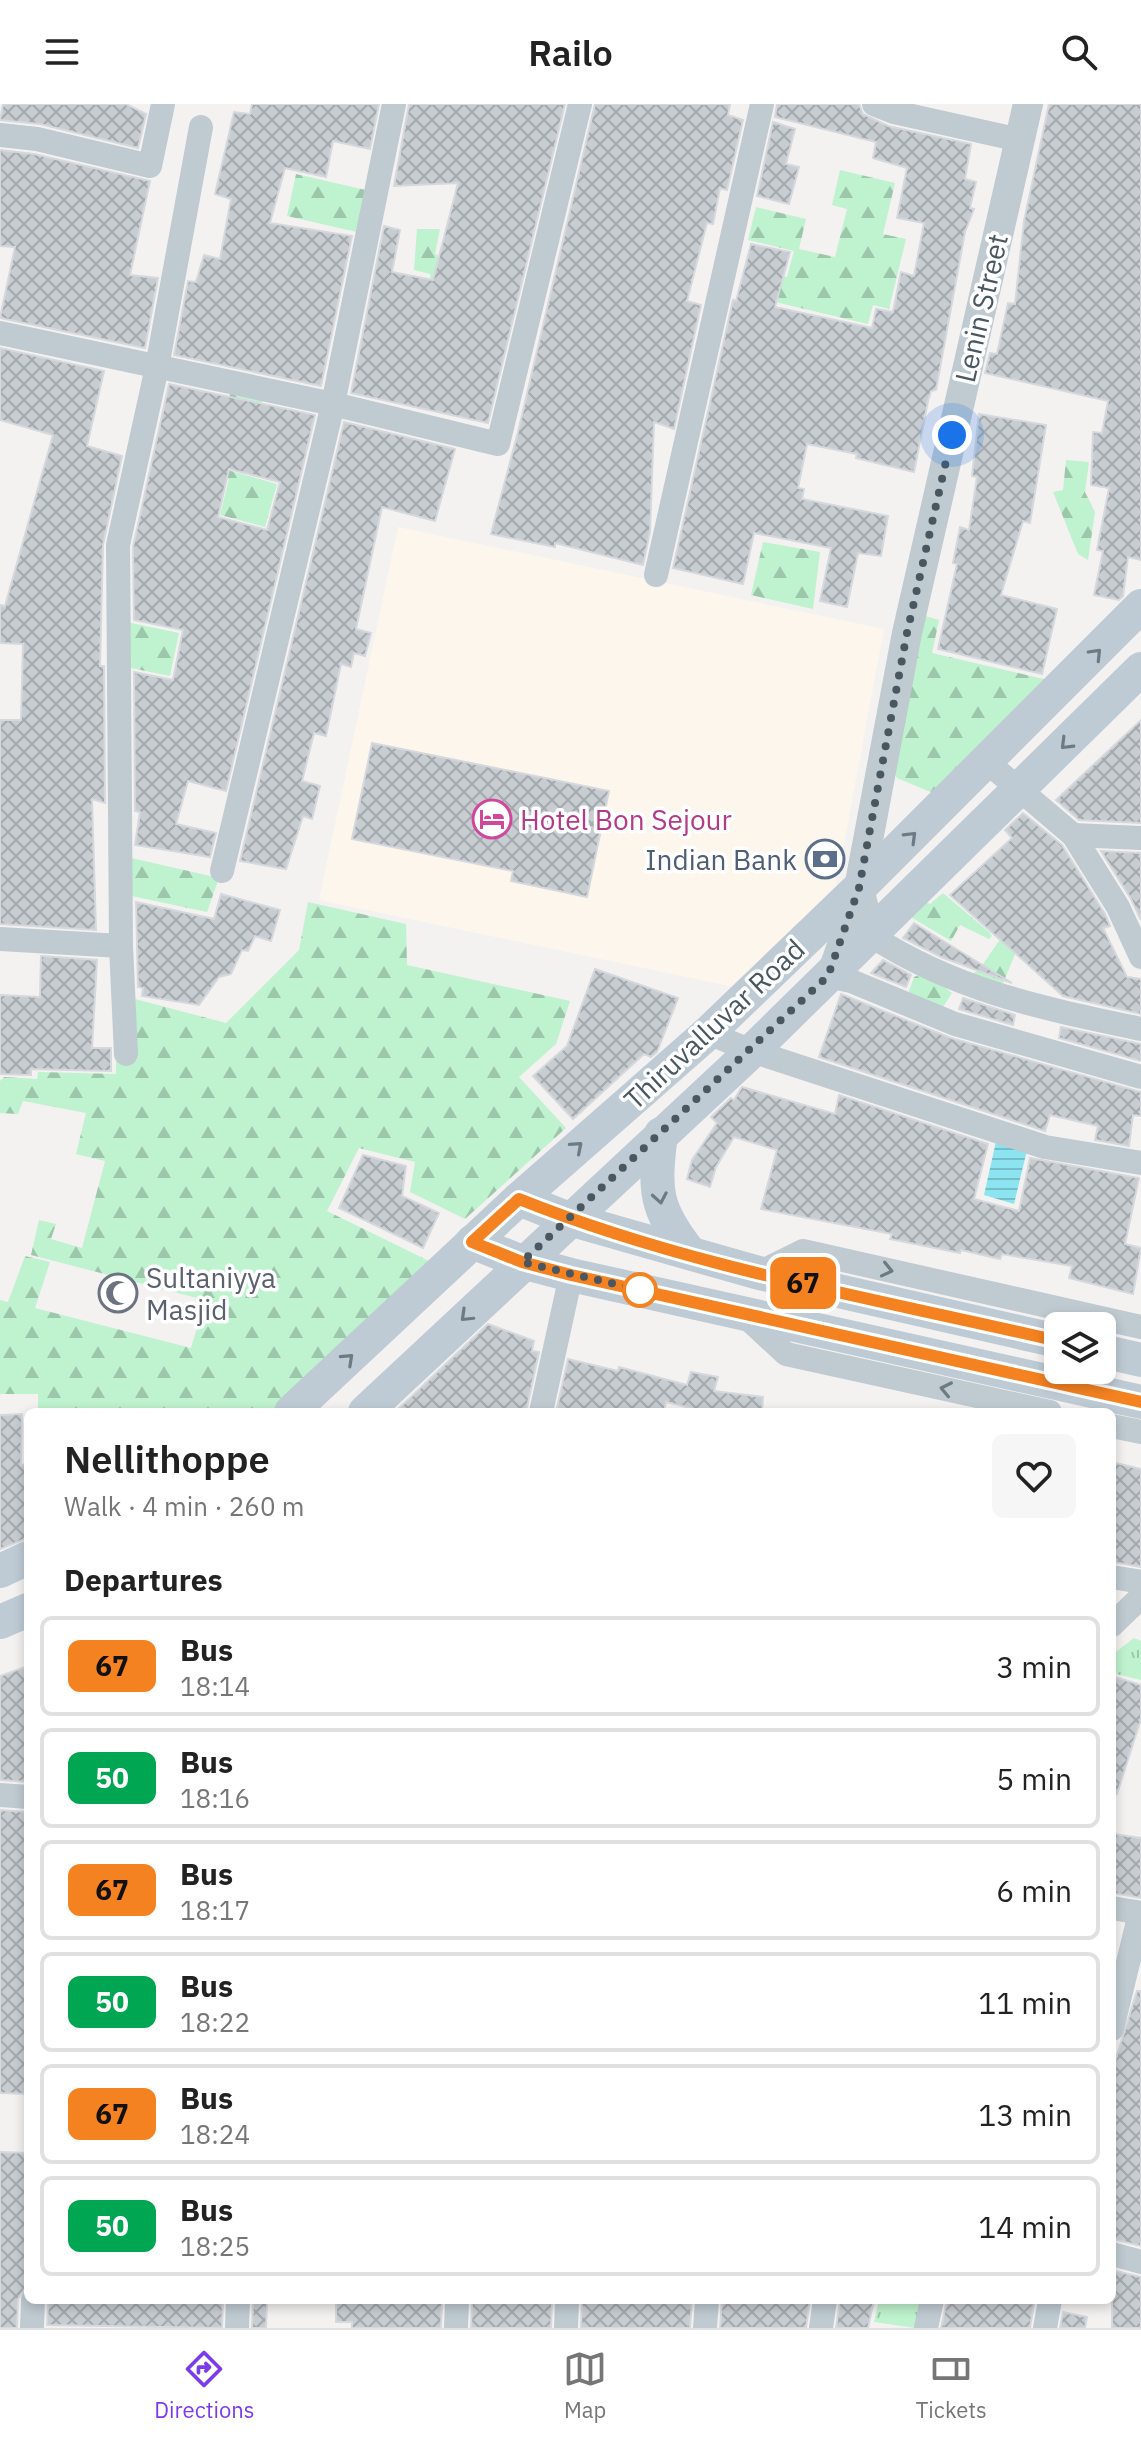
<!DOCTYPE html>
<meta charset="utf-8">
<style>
:root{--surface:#fff;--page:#f6f6f6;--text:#222;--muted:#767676;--line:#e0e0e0;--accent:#7c3aed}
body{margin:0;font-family:"IBM Plex Sans",sans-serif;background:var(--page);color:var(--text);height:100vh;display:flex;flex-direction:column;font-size:30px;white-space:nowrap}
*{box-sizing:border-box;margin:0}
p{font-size:26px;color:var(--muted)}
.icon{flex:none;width:44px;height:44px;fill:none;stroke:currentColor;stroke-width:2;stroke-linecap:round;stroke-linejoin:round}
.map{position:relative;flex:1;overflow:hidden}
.drawer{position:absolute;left:24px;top:1304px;width:1092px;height:896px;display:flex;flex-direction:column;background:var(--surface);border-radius:12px;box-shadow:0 4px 12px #0003}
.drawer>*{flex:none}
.badge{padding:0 16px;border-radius:12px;font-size:28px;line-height:52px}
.tools{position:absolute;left:1044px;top:1208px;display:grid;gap:16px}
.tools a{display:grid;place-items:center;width:72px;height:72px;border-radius:12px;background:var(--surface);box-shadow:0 4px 12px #0003;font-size:40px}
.you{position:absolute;width:40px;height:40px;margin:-20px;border:6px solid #fff;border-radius:50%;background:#1a73e8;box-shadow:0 0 0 12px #1a73e833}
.map>.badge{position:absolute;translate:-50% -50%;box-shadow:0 0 0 4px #fff}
h2{padding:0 40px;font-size:30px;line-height:72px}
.round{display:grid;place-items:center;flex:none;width:84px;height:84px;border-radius:12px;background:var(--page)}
.overview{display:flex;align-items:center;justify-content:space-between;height:136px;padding:0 40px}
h1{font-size:38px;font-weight:600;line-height:60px}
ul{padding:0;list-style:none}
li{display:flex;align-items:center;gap:24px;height:100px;margin:0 16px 12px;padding:0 24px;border:4px solid var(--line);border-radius:12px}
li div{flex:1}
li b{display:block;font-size:30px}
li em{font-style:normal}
li .badge{min-width:88px;font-weight:700;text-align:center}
header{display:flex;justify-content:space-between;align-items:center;height:104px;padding:0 40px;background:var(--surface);font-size:36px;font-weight:600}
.tab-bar{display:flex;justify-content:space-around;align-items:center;height:112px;border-top:2px solid var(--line);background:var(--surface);font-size:22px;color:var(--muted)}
.tab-bar a{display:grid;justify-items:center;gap:4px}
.tab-bar .selected{color:var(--accent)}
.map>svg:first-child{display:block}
.commercial{fill:#fdf6ec}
.grass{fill:url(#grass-tufts)}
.forest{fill:url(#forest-firs)}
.water{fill:url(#water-rules)}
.building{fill:url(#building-cross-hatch);stroke:#d5d8dd;stroke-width:2;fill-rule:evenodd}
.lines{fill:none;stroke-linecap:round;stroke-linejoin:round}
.minor{stroke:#bfcad1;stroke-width:24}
.tertiary{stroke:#bfcad1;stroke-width:30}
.secondary{stroke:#becbd5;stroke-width:34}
.oneway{stroke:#6b7a83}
.oneway2{stroke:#6c7a82}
.line-casing{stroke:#fff;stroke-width:18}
.line{stroke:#f58220;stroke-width:12}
.walk{stroke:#485760;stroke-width:8;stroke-dasharray:0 14.4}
.stop-dot{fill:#fff;stroke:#f58220;stroke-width:4}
.labels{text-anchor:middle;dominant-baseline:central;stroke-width:7;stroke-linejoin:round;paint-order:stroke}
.street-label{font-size:28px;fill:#485760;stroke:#fff}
.hotel-label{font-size:28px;fill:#b23c85;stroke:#fff;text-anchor:start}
.service-label{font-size:28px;fill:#4e5e75;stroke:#fff;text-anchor:end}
.worship-label{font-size:28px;fill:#5b616d;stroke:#fff;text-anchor:start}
</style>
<header><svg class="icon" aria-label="menu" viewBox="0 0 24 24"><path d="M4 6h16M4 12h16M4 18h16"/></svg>Railo<svg class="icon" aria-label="search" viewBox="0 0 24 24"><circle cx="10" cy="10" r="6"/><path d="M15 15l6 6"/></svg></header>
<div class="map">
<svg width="1141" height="2224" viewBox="0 0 1141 2224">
<defs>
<pattern id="grass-tufts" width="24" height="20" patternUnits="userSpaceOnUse" patternTransform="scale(2)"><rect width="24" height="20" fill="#bff2ce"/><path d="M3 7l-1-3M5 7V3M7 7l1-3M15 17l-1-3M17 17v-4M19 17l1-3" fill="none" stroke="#9dc7ab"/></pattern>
<pattern id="forest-firs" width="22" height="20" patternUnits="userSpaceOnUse" patternTransform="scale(2)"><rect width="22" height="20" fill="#bff2ce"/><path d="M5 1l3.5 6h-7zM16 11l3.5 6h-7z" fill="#9dc7ab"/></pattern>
<pattern id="water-rules" width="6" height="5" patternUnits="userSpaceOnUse" patternTransform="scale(2)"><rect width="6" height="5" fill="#8be4f0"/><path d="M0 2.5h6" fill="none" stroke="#74bcc6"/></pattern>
<pattern id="building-cross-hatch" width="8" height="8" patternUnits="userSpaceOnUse" patternTransform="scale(2)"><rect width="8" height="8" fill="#c8cdd1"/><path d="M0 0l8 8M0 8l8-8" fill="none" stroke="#a4a9ad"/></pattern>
</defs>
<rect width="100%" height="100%" fill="#f4f1f1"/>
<polygon class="commercial" points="398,423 884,525 836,782 734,883 319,796"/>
<g class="grass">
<polygon points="1134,1534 1141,1537 1141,1576 1112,1569 1112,1551"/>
<polygon points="879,2196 921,2196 915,2224 874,2218"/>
</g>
<g class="forest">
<polygon points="840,66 895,79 883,130 906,135 889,205 873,201 868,220 771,197 777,171 787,173 794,147 748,136 756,103 806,115 799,145 835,153 847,105 832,101"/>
<polygon points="296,70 370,87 361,129 287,112"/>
<polygon points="417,125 440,125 435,150 447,156 431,183 430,170 414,166"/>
<polygon points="231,288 264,296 254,307 227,366 277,380 265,423 220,411 229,375 199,368"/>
<polygon points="1066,356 1089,358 1085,388 1095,408 1088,456 1078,450 1053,388 1063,386"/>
<polygon points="763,438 820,448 813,505 751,491"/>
<polygon points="912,508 939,516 932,549 1044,575 1050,582 945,694 897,674 884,650"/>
<polygon points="126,518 179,529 170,572 126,563"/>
<polygon points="127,753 219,774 207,808 127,791"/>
<polygon points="943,789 989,828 992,832 989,835 960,821 951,837 899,806 916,793 930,800"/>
<polygon points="308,798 406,820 407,861 570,897 556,940 519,973 566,1024 465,1115 410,1088 415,1058 359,1044 327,1107 431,1158 272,1308 38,1308 38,1290 0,1290 0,1196 8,1198 25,1152 50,1158 35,1204 191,1244 205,1196 31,1151 39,1116 56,1120 51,1135 82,1144 105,1057 76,1050 86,1009 23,997 18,1010 0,1009 0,977 4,973 37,975 38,968 116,970 116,955 137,956 135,895 226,919 299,846"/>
<polygon points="1003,831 1016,848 1001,884 969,871 979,866"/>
<polygon points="921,870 931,873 952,889 941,906 908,890 914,873"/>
</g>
<polygon class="water" points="997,1033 1028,1042 1014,1100 984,1091"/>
<g class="building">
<polygon points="3,0 126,0 146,10 138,44 40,20 0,16"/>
<polygon points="252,0 379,0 370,45 333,37 326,73 285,64 270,119 352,132 321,282 174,251 188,177 196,178 204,151 220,155 231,95 215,90 234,8 250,10"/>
<polygon points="409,0 565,0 488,319 351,289 384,122 400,126 392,168 433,176 458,79 394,82"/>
<polygon points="595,0 730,0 728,11 743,16 727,86 720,84 713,120 707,119 687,197 701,201 674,325 654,318 650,428 643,461 555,439 555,443 491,430 518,328"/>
<polygon points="777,0 859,0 863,10 888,22 971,40 965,75 976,78 970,104 974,105 965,128 936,286 931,287 928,297 914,368 856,354 857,350 807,340 798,384 804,385 802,395 888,412 881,452 858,449 847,503 820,497 831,444 754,429 743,480 673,464 733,196 736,197 751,140 790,148 775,203 872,224 876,205 893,208 901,168 914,172 924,119 897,114 907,64 873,54 876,38 775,13"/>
<polygon points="1049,0 1141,0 1141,456 1128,453 1123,492 1119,496 1094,491 1103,447 1097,446 1109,384 1091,381 1093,328 1102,329 1108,297 985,269 990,249 997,250 1008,199 1015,200 1024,117"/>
<polygon points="773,18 795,25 786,60 799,63 789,100 757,92"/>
<polygon points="0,46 34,50 150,77 130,171 158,174 145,244 0,214 15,143 0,142"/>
<polygon points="0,244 104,267 87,342 122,352 103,441 100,562 104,562 105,699 92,695 96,826 0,820 0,616 21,616 23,540 0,539 0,501 5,502 53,331 0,316"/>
<path d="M 169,280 L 315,311 L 226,687 L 188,677 L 176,720 L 216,729 L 210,753 L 135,741 L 140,708 L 135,707 L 134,568 L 173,576 L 183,526 L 134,516 L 133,443 ZM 229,365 L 280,378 L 267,426 L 218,413 Z"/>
<polygon points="979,310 1046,321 1030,419 1023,417 1001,491 1057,505 1042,570 938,545 957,460 953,459 960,423 969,426 977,373 972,372"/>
<polygon points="344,318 455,345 435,417 382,403 356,525 371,529 365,552 354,549 351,563 341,560 326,632 314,629 302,677 320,682 312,715 303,712 286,765 240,757"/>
<polygon points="1141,616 1141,719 1079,716 1056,696"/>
<polygon points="372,639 609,687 587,793 511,777 513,767 352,735"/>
<polygon points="1023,709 1062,741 1105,810 1110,822 1103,824 1127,873 1141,875 1141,910 1063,892 950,791 1012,734 1005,726"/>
<polygon points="1101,747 1141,749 1141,816 1131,795"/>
<polygon points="221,790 280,806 271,837 255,832 248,847 242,846 231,870 219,873 199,901 142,892 143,884 138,883 136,798 214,815"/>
<polygon points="914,819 1012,879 941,853 903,834"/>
<polygon points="41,852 97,856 92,944 111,944 111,967 31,965 31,971 0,970 0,891 40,893"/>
<polygon points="883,856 911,871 906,883 871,869"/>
<polygon points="595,865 678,894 657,948 651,953 644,950 573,1015 533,972 567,942"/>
<polygon points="841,890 951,934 1141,988 1141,1012 1133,1011 1129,1042 1095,1036 1098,1022 1050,1011 1045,1027 819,953"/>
<polygon points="963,894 1015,911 1013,921 959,905"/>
<polygon points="1061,923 1141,940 1141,957 1059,934"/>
<polygon points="742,983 835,1010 839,991 988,1040 974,1095 1019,1107 1030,1054 1139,1074 1125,1140 1141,1144 1133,1190 1069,1174 1072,1162 1002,1150 1000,1155 961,1146 960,1149 890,1135 892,1130 761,1105 777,1046 734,1033 716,1063 710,1083 687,1075 692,1056 717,1019 711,1013 731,994 734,996"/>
<polygon points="363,1051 406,1062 402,1092 439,1109 423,1144 339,1104"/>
<polygon points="488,1220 534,1237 532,1247 539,1248 526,1308 395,1308"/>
<polygon points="568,1255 618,1267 619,1263 687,1281 691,1268 718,1273 714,1287 763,1293 762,1308 706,1308 666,1298 664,1308 556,1308"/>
<polygon points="22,1310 21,1361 28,1360 28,1434 0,1445 0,1311"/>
<polygon points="1112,1358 1141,1365 1141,1463 1112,1458"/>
<polygon points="28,1562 28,1678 0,1676 0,1572"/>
<polygon points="1112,1572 1141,1581 1141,1615 1117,1690 1112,1690"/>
<polygon points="0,1706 28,1708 28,1990 0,1989"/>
<polygon points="1114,1730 1141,1734 1141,1794 1112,1789"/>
<polygon points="1137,1887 1141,1887 1141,2142 1112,2135 1112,1967"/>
<polygon points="0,2048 28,2049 26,2183 18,2195 17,2224 0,2224"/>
<polygon points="1112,2166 1141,2173 1141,2224 1112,2224"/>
<polygon points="48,2196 223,2196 222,2224 47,2221"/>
<polygon points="253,2196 267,2196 266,2224 252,2224"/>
<polygon points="336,2196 442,2196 441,2224 352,2224 352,2218 336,2218"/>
<polygon points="552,2196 551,2224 471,2224 472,2197"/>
<polygon points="582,2196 692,2196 690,2224 581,2224"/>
<polygon points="722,2196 810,2196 806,2224 720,2224"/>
<polygon points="840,2196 874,2196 868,2224 836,2224"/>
<polygon points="947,2196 1016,2196 1034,2200 1030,2224 941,2224"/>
<polygon points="1063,2208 1087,2213 1085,2224 1060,2224"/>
</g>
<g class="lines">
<g class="minor">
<polyline points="874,0 894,8 1020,36"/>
<polyline points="0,31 37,35 150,62 163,0"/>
<polyline points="0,229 333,300 498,340 580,0"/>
<polyline points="656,471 762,0"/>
<polyline points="987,658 1073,731 1118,803 1141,853"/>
<polyline points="1073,731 1141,734"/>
<polyline points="222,767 333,300 394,0"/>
<polyline points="857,790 828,872 851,877 955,920 1141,973"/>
<path d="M 870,831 C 956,887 1042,904 1141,925"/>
<polyline points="0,835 121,842"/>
<polyline points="708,929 752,947 1045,1043 1141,1059"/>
<polyline points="126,950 121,842 118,441 157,263 201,23"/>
<polyline points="759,1169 803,1147 1141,1223"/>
<polyline points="745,1212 786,1250 1050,1308"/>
<polyline points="541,1308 571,1171"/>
<polyline points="1112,1322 1141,1328"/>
<polyline points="1112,1473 1141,1478"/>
<polyline points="1112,1521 1141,1493"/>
<polyline points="0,1691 28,1693"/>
<polyline points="1112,1804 1141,1809"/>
<polyline points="1112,1925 1140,1809"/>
<polyline points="1112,2150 1141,2158"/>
<polyline points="32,2224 33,2196"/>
<polyline points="237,2224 238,2196"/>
<polyline points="456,2224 457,2196"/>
<polyline points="566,2224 567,2196"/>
<polyline points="705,2224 707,2196"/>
<polyline points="821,2224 825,2196"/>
<polyline points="926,2224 932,2196"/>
<polyline points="1045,2224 1050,2196"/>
</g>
<polyline class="tertiary" points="870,831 859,784 907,529 1028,0"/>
<g class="secondary">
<path d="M 661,1030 C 654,1086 654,1104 690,1149"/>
<polyline points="519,1095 708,929 859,784 1141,502"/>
<polyline points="472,1138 522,1158 571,1171 1141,1298"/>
<polyline points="1102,1247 1141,1256"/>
<polyline points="291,1308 519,1095 569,1115 759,1169 1058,1237"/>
<polyline points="365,1308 752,947 1141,565"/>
<polyline points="0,1467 28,1454"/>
<polyline points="0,1518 28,1506"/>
</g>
</g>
<defs><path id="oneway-chevron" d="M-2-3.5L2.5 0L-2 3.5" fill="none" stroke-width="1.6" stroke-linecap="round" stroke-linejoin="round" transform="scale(2)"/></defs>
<g class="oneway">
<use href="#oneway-chevron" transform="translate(1096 550) rotate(-46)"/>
<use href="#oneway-chevron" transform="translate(1066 640) rotate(135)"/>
<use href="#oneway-chevron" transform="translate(911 733) rotate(-45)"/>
<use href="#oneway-chevron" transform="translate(577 1043) rotate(-41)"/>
<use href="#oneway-chevron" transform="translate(660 1094) rotate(80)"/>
<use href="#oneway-chevron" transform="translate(466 1212) rotate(136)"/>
<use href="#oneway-chevron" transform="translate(348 1255) rotate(-43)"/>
</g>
<g class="oneway2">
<use href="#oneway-chevron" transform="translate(887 1166) rotate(13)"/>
<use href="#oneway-chevron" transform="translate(946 1285) rotate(-168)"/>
</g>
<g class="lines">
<g class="line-casing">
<path id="line" d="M 1058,1237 C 878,1195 691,1164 519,1095 L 472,1138 L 522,1158 L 571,1171 L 1141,1298"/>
</g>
<use href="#line" class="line"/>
<polyline class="walk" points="640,1186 522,1158 828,872 859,784 907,529 952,331"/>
</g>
<defs>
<g id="hotel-ring" transform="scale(2)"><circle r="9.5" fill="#fff" stroke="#d1479c" stroke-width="1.5"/><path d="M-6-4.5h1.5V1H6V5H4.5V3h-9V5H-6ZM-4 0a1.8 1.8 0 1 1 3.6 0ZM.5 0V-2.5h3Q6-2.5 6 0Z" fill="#d1479c"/></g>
<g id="bank-ring" transform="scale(2)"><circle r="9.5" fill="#fff" stroke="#5c6f8a" stroke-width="1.5"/><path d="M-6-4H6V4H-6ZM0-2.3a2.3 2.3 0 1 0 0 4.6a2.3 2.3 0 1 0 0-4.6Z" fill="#5c6f8a"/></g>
<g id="mosque-ring" transform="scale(2)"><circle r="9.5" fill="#fff" stroke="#6b7280" stroke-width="1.5"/><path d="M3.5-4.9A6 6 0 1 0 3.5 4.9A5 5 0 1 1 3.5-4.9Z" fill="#6b7280"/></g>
</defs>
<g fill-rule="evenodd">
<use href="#hotel-ring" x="492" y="715"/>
<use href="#bank-ring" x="825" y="755"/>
<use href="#mosque-ring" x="118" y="1189"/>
</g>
<circle class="stop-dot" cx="640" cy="1186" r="16"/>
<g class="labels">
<g class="street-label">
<text transform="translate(981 204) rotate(-77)">Lenin Street</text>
<text transform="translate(714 920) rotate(-43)">Thiruvalluvar Road</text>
</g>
<g class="hotel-label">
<text x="520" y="715">Hotel Bon Sejour</text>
</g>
<g class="service-label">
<text x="797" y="755">Indian Bank</text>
</g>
<g class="worship-label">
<text x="146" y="1173">Sultaniyya<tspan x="146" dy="32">Masjid</tspan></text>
</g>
</g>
</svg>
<div class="tools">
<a><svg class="icon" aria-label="layers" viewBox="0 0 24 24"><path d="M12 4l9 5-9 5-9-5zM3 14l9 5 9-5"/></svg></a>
</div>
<div class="you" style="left:952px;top:331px"></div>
<b class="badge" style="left:803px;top:1179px;background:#f58220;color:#111">67</b>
<section class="drawer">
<div class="overview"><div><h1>Nellithoppe</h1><p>Walk · 4 min · 260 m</p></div><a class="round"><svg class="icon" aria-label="heart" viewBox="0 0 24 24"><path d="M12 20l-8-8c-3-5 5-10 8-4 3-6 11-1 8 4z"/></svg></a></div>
<h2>Departures</h2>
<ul>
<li><span class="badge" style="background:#f58220;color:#111">67</span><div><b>Bus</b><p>18:14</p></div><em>3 min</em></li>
<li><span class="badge" style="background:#00a651;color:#fff">50</span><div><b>Bus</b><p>18:16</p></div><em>5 min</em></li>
<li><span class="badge" style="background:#f58220;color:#111">67</span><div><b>Bus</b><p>18:17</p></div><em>6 min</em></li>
<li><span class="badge" style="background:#00a651;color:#fff">50</span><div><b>Bus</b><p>18:22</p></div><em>11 min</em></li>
<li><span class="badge" style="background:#f58220;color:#111">67</span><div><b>Bus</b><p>18:24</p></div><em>13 min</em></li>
<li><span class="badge" style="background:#00a651;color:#fff">50</span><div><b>Bus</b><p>18:25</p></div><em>14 min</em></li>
</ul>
</section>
</div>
<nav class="tab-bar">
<a class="selected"><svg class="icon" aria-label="directions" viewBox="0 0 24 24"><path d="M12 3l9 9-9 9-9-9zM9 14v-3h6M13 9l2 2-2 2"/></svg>Directions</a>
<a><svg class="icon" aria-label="map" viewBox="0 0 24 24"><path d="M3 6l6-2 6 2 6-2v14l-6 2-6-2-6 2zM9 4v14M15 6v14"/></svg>Map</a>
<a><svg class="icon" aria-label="tickets" viewBox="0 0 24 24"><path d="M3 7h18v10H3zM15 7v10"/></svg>Tickets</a>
</nav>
